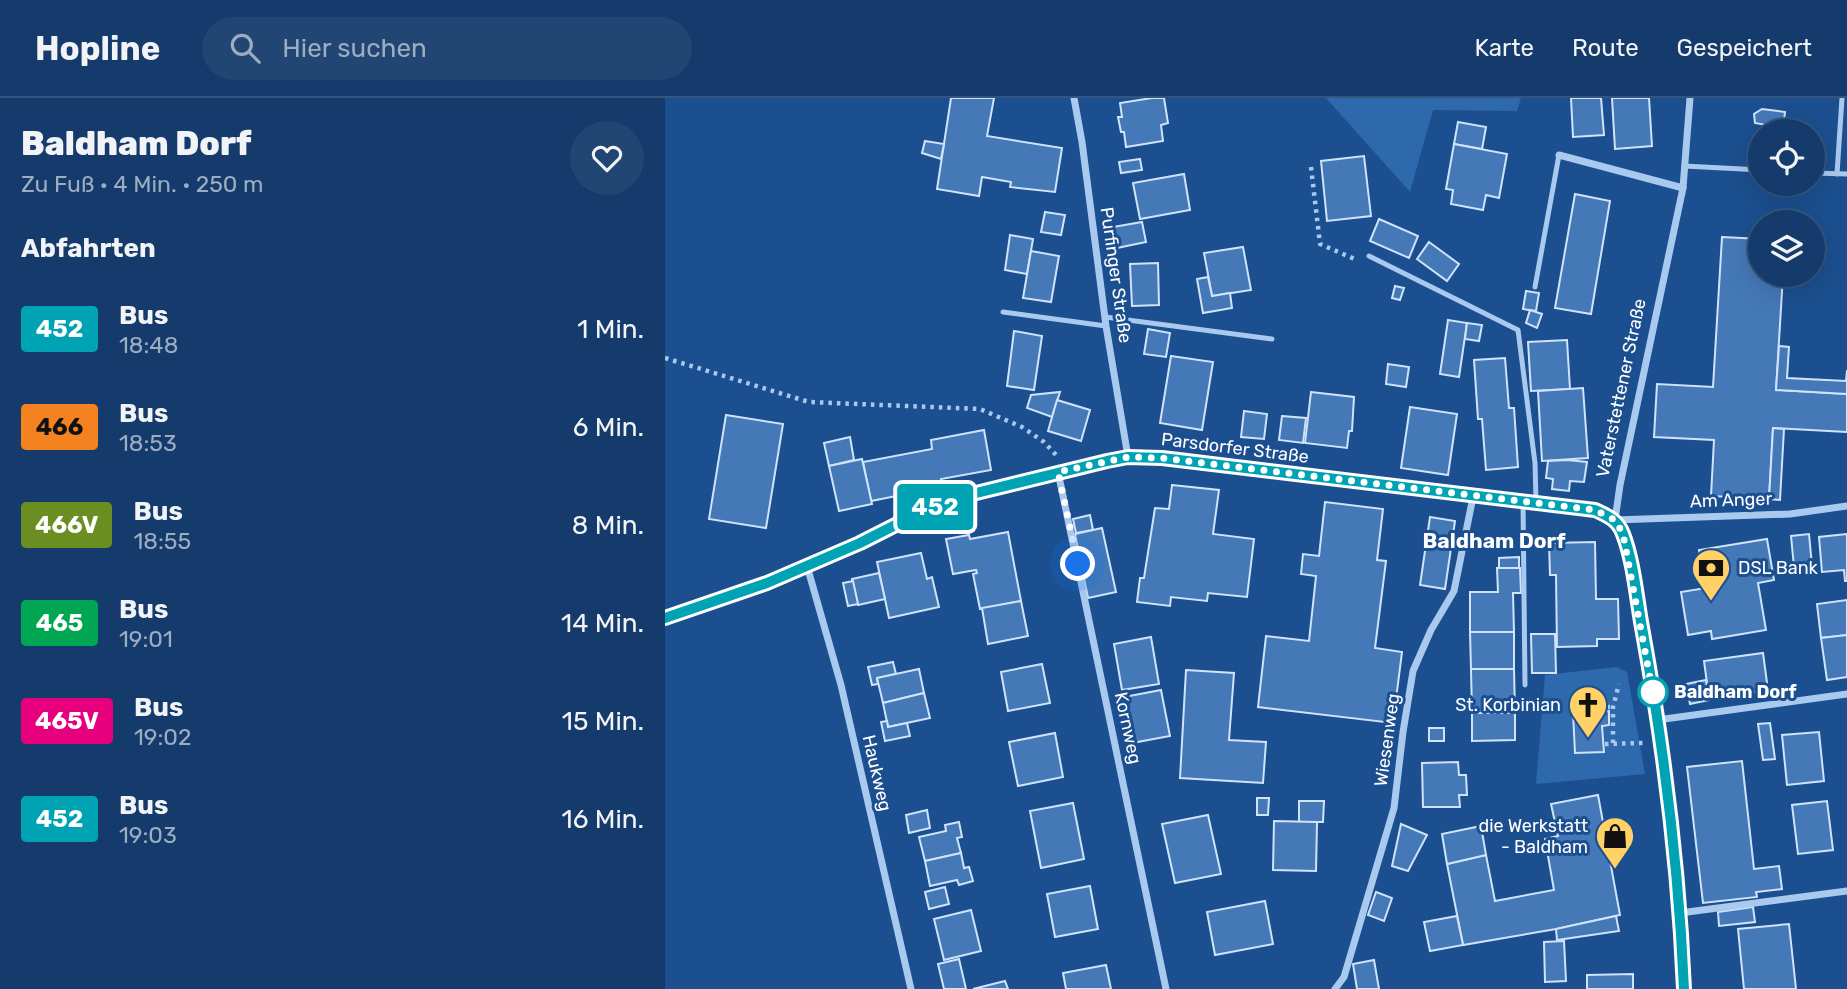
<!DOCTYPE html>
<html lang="de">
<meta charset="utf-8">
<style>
:root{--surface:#143b6b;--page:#214673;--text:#f1f3f6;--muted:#9dadc1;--line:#33557e}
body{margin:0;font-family:Rubik,sans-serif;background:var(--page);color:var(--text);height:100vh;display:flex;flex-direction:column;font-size:26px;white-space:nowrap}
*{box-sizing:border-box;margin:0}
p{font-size:23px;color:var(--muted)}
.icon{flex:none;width:38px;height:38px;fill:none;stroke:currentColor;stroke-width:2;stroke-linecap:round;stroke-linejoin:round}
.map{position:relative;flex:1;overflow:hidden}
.panel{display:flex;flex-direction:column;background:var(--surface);width:665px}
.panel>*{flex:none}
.badge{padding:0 14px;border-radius:5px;font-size:24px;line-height:46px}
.tools{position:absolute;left:1083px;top:21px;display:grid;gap:14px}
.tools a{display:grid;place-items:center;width:77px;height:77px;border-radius:50%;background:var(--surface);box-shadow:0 7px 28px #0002,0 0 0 2px var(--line);font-size:35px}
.you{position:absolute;width:35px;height:35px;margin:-18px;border:5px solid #fff;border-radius:50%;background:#1a73e8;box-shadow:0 0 0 10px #1a73e833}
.map>.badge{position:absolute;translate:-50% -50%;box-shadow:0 0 0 4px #fff}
h2{padding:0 21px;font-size:26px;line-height:63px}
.round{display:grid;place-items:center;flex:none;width:74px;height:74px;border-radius:37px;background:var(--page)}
.head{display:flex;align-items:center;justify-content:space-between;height:119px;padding:0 21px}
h1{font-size:33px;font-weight:800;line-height:52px}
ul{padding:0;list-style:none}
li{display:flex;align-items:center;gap:21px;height:98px;padding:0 21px}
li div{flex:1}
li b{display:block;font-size:26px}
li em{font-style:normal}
li .badge{min-width:77px;font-weight:700;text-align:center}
header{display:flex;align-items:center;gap:42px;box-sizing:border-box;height:98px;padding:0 35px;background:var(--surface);border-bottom:2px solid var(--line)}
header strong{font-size:33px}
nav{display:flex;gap:38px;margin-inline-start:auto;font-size:24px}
.search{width:490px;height:63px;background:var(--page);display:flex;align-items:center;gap:18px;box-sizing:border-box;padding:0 24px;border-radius:38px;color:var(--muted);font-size:26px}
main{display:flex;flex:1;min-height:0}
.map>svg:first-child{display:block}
.green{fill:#2e69ad}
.building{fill:#4478b7;stroke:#cfe3fa;stroke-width:2}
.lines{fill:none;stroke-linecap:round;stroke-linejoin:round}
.path{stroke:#a9c9ee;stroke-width:4.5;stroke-dasharray:3.5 5;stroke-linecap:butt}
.lane{stroke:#a9c9ee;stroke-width:5}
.street{stroke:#a9c9ee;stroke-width:7}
.secondary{stroke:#d6e6fa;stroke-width:14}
.line-casing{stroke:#fff;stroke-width:16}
.line{stroke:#00a3b4;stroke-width:10}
.walk{stroke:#fff;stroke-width:7;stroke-dasharray:0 12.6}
.stop-dot{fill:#fff;stroke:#00a3b4;stroke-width:3.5}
.labels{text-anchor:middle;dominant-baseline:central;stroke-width:6;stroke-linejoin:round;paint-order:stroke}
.street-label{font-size:18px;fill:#fff;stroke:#1b4f8f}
.poi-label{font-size:18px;fill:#fff;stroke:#1b4f8f;text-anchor:end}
.stop-label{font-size:18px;font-weight:bold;fill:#fff;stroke:#1b4f8f;text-anchor:start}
.quarter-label{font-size:21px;font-weight:bold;fill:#fff;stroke:#1b4f8f}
</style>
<header>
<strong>Hopline</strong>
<div class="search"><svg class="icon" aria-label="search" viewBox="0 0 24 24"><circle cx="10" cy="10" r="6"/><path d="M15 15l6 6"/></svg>Hier suchen</div>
<nav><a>Karte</a><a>Route</a><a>Gespeichert</a></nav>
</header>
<main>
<section class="panel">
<div class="head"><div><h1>Baldham Dorf</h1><p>Zu Fuß · 4 Min. · 250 m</p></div><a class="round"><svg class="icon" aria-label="heart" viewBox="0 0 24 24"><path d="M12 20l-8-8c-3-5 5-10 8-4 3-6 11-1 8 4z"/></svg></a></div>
<h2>Abfahrten</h2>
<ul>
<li><span class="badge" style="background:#00a3b4;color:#fff">452</span><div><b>Bus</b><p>18:48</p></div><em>1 Min.</em></li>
<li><span class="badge" style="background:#f58220;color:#111">466</span><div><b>Bus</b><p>18:53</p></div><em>6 Min.</em></li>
<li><span class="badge" style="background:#6b8e23;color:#fff">466V</span><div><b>Bus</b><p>18:55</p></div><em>8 Min.</em></li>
<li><span class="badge" style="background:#00a651;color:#fff">465</span><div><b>Bus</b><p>19:01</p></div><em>14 Min.</em></li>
<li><span class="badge" style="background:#e6007e;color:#fff">465V</span><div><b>Bus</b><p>19:02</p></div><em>15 Min.</em></li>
<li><span class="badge" style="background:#00a3b4;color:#fff">452</span><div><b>Bus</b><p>19:03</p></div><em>16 Min.</em></li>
</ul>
</section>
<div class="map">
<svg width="1182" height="891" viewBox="0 0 1182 891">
<rect width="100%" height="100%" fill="#1b4f8f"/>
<g class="green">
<polygon points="661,0 856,0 852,13 768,12 745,94"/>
<polygon points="951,569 962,574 980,676 871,686 880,577"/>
</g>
<g class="building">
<polygon points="286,0 329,0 322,38 397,50 390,94 345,89 346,84 317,79 314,98 272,91"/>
<polygon points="487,0 499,0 503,25 496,27 498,43 461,49 459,34 456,34 453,19 457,19 455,5"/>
<polygon points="906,0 936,0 939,37 908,39"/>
<polygon points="947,0 984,0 987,48 950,51"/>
<polygon points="1097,11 1120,14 1118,30 1090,25 1089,16"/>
<polygon points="793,24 821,29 817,51 789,46"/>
<polygon points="260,43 279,46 276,61 257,55"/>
<polygon points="789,46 842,56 834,100 821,97 818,112 786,106 788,92 781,91"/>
<polygon points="699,58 706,118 662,123 656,63"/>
<polygon points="475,61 477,72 456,75 454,64"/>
<polygon points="519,76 525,112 475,121 468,85"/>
<polygon points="910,96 945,103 926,216 890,210"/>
<polygon points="380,114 400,117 396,137 376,134"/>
<polygon points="714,121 753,138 744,160 705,143"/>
<polygon points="477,124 481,144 452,150 448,129"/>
<polygon points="345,137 368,141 362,176 340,172"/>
<polygon points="1057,139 1096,141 1096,177 1118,177 1111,292 1182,296 1182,334 1108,330 1104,401 1046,398 1049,342 989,339 992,286 1048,289"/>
<polygon points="764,144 794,166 782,183 752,161"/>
<polygon points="578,149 586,192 547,198 539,155"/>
<polygon points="366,153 394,158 386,204 358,200"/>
<polygon points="493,165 494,207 467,208 465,166"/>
<polygon points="543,179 547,198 565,195 567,210 538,215 532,181"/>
<polygon points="730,188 739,190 735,202 727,200"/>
<polygon points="861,193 874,195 871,213 858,211"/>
<polygon points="865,212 877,216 872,230 861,225"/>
<polygon points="783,222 802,225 794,279 775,276"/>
<polygon points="802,225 817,227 814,243 800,241"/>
<polygon points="483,231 505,235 501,259 479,256"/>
<polygon points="349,233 377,238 369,292 342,288"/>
<polygon points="902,242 905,291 866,293 863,244"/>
<polygon points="1114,248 1124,249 1122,280 1181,283 1182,272 1182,296 1111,292"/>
<polygon points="506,258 548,264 537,332 495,325"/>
<polygon points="840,260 844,310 849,310 853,369 821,372 817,321 813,321 809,262"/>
<polygon points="723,266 744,269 741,289 721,286"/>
<polygon points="918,290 923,360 877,363 873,293"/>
<polygon points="395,294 387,319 362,310 366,297"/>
<polygon points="646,294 689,299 687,333 684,333 682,350 640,345"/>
<polygon points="392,302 425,312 416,343 383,333"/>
<polygon points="745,309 792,316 783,377 736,370"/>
<polygon points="579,313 602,316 599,341 576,339"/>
<polygon points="61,317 118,326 101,430 44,421"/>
<polygon points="617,318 641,320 638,345 614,342"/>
<polygon points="1108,330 1119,331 1115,402 1104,401"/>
<polygon points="319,332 326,372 276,381 277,389 206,403 198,364 267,351 266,342"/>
<polygon points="185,339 189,362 164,368 159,345"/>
<polygon points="197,361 207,406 174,413 164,368"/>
<polygon points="902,362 922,364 919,384 905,383 904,393 887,391 888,381 881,380 883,363"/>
<polygon points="507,387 554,392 548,436 589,441 582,499 543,495 542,503 506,499 505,508 472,504 475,480 479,480 490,410 504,411"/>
<polygon points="660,404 718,411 712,462 721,463 710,550 737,554 728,625 593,609 601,538 644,543 651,478 636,476 638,456 654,458"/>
<polygon points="425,417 428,432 411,435 408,421"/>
<polygon points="765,419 790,423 780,491 755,487"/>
<polygon points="437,430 451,494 423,500 410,436"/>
<polygon points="343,434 356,503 315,511 308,476 312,475 311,472 288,476 281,441 304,437 305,441"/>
<polygon points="1144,436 1147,468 1129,469 1126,438"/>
<polygon points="1182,436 1182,483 1180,483 1179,472 1157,474 1154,439"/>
<polygon points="1102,441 1109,482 1093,485 1101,532 1047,541 1046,533 1023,537 1016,494 1041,490 1034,452"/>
<polygon points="930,444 931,501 953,501 954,541 932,541 932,548 892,549 891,477 885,477 884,445"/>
<polygon points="256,455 262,481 267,479 274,509 224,520 212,464"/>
<polygon points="854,459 854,470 834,470 834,460"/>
<polygon points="832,470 855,470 856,495 848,495 849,534 805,534 805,494 833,494"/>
<polygon points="214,475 220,501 193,507 187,481"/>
<polygon points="188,483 193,506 183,508 178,485"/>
<polygon points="1182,502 1182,537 1156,540 1152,506"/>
<polygon points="356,503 363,538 323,546 317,510"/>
<polygon points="805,534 849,534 849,571 806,571"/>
<polygon points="866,536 890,536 891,575 867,575"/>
<polygon points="1182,537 1182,579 1162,582 1156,540"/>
<polygon points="486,539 494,586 457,592 449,546"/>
<polygon points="1098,555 1103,592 1044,600 1039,563"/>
<polygon points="228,564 231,576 212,580 213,586 207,587 203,569"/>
<polygon points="377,566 385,605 343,613 336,574"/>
<polygon points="254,571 259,595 218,605 212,580"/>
<polygon points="806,571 849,571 850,615 807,615"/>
<polygon points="521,572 569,575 564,642 601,644 598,685 515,680"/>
<polygon points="1041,582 1044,602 1025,606 1021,586"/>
<polygon points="496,592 505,638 467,645 459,599"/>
<polygon points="259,595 265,620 223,629 218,605"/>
<polygon points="914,604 925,604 933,614 944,613 944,627 937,628 939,654 910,655 908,615"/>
<polygon points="807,615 850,615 850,642 807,643"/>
<polygon points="222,623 223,629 242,625 245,638 220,643 216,624"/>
<polygon points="1105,625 1110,661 1098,662 1093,626"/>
<rect x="764" y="630" width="15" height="13"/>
<polygon points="1154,634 1159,683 1122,687 1117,637"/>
<polygon points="390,635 398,679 353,688 344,644"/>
<polygon points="1077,663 1089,771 1114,768 1117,791 1091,794 1092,799 1038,805 1022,669"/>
<polygon points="793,664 794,677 801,677 802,697 794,697 795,709 758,709 757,665"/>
<polygon points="933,697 955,817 891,831 798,847 782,766 821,757 830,803 889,792 880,741 893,738 886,706"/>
<polygon points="592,700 604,700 603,717 592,717"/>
<polygon points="634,703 659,703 658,724 634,724"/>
<polygon points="1162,703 1168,752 1133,756 1127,707"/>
<polygon points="408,705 419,761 376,770 365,713"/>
<polygon points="262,712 265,730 244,735 241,717"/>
<polygon points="543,717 556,776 510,785 497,726"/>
<polygon points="609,723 652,724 651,773 608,772"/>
<polygon points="294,724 297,739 292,740 296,755 260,763 254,739 281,733 280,727"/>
<polygon points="736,726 762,737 743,773 727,768"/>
<polygon points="816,728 821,757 782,766 777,736"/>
<polygon points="296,755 299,770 304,769 308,783 294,787 292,782 265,788 260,763"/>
<polygon points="425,788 433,831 390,839 382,796"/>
<polygon points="280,789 284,806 264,811 260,794"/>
<polygon points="711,794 727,800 719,823 703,817"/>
<polygon points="600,803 608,846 550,857 542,814"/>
<polygon points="1088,809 1090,824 1054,828 1053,814"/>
<polygon points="306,812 316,853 279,862 269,821"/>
<polygon points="792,818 798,847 765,853 759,824"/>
<polygon points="951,818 954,833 892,842 891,831"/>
<polygon points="1124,826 1131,891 1079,891 1073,831"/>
<polygon points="899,843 901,883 880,884 879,844"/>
<polygon points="294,861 301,891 279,891 273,866"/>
<polygon points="709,862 714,891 692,891 688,866"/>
<polygon points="441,867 446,891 401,891 398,875"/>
<polygon points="968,876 968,891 922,891 922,877"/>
<polygon points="340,883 343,891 308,891"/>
</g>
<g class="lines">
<g class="path">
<polyline points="646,69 655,146 692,162"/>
<polyline points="0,260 144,304 315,311 357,329 379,344 391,357"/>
<polyline points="933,609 948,609"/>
<polyline points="948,645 948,609 954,586"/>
<polyline points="940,646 978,645"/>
</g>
<g class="lane">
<polyline points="1019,68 1096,72"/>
<polyline points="1148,75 1182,76"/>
<polyline points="1172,76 1177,0"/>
<polyline points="704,158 853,232 870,365 871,403"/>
<polyline points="870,189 894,57"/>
<polyline points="338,214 441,228"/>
<polyline points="440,219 607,241"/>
<polyline points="858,405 860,587"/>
</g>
<g class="street">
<polyline points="409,0 417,44 441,228 463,359"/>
<polyline points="1025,0 1018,90 955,387 950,422 1125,416 1182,408"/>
<polyline points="894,57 1018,90"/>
<polyline points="393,374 501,891"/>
<polyline points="142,468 176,587 246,891"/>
<polyline points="992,622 1182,596"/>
<polyline points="1015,815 1182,793"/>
<polyline points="670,891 679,879 729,710 738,634 748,573 766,532 789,493 808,399"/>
</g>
<path class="secondary" d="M 0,520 L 101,485 L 196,445 L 256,414 L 303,397 L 442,363 L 463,359 L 497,360 L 931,412 C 943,418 952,422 958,436 C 969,464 972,504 978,535 C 999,652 1014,772 1019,891"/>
</g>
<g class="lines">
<g class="line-casing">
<path id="line" d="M 0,520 L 102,485 L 195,445 L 256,414 L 303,397 L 442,363 L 463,359 L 497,360 L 930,412 C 943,418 953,422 958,436 C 969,464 972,504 978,535 C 999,651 1014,773 1019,891"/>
</g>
<use href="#line" class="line"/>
<polyline class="walk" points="413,466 393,374 463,359 497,360 930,412 950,422 958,436 989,601 988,594"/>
</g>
<defs>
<g id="bank-pin" transform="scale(2.0125)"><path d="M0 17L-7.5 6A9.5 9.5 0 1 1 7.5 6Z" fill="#ffd166" stroke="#1b4f8f"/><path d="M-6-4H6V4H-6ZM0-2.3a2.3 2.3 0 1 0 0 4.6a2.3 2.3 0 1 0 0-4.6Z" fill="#111"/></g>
<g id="church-pin" transform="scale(2.0125)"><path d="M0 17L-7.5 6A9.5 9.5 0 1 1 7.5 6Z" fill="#ffd166" stroke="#1b4f8f"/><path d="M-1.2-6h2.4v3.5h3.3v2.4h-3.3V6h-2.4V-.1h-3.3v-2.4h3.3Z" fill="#111"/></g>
<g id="shop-pin" transform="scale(2.0125)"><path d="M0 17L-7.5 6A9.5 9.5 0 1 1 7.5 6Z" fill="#ffd166" stroke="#1b4f8f"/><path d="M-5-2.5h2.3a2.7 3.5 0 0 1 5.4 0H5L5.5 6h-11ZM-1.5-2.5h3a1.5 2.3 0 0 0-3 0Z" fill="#111"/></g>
</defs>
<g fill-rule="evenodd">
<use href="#bank-pin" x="1046" y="470"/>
<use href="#church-pin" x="923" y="607"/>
<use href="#shop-pin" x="950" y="738"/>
</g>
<circle class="stop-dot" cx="988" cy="594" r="14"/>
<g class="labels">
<g class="street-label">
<text transform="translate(451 177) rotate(82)">Purfinger Straße</text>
<text transform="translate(956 290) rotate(-78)">Vaterstettener Straße</text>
<text transform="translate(570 350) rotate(7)">Parsdorfer Straße</text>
<text transform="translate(1066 402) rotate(-2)">Am Anger</text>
<text transform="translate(463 630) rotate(78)">Kornweg</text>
<text transform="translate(722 642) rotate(-82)">Wiesenweg</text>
<text transform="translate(212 675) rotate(77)">Haukweg</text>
</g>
<g class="poi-label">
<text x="1073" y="470" text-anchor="start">DSL Bank</text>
<text x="896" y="607">St. Korbinian</text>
<text x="923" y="728">die Werkstatt<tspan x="923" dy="21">- Baldham</tspan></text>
</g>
<g class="stop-label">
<text x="1009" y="594">Baldham Dorf</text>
</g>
<g class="quarter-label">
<text x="829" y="442">Baldham Dorf</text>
</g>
</g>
</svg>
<div class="tools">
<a><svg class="icon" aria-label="locate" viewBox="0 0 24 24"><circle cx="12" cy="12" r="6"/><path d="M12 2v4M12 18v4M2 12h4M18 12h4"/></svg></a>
<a><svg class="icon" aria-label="layers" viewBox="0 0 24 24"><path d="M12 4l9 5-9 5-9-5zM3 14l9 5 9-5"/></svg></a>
</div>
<div class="you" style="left:413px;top:466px"></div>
<b class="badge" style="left:270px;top:409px;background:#00a3b4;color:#fff">452</b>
</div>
</main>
